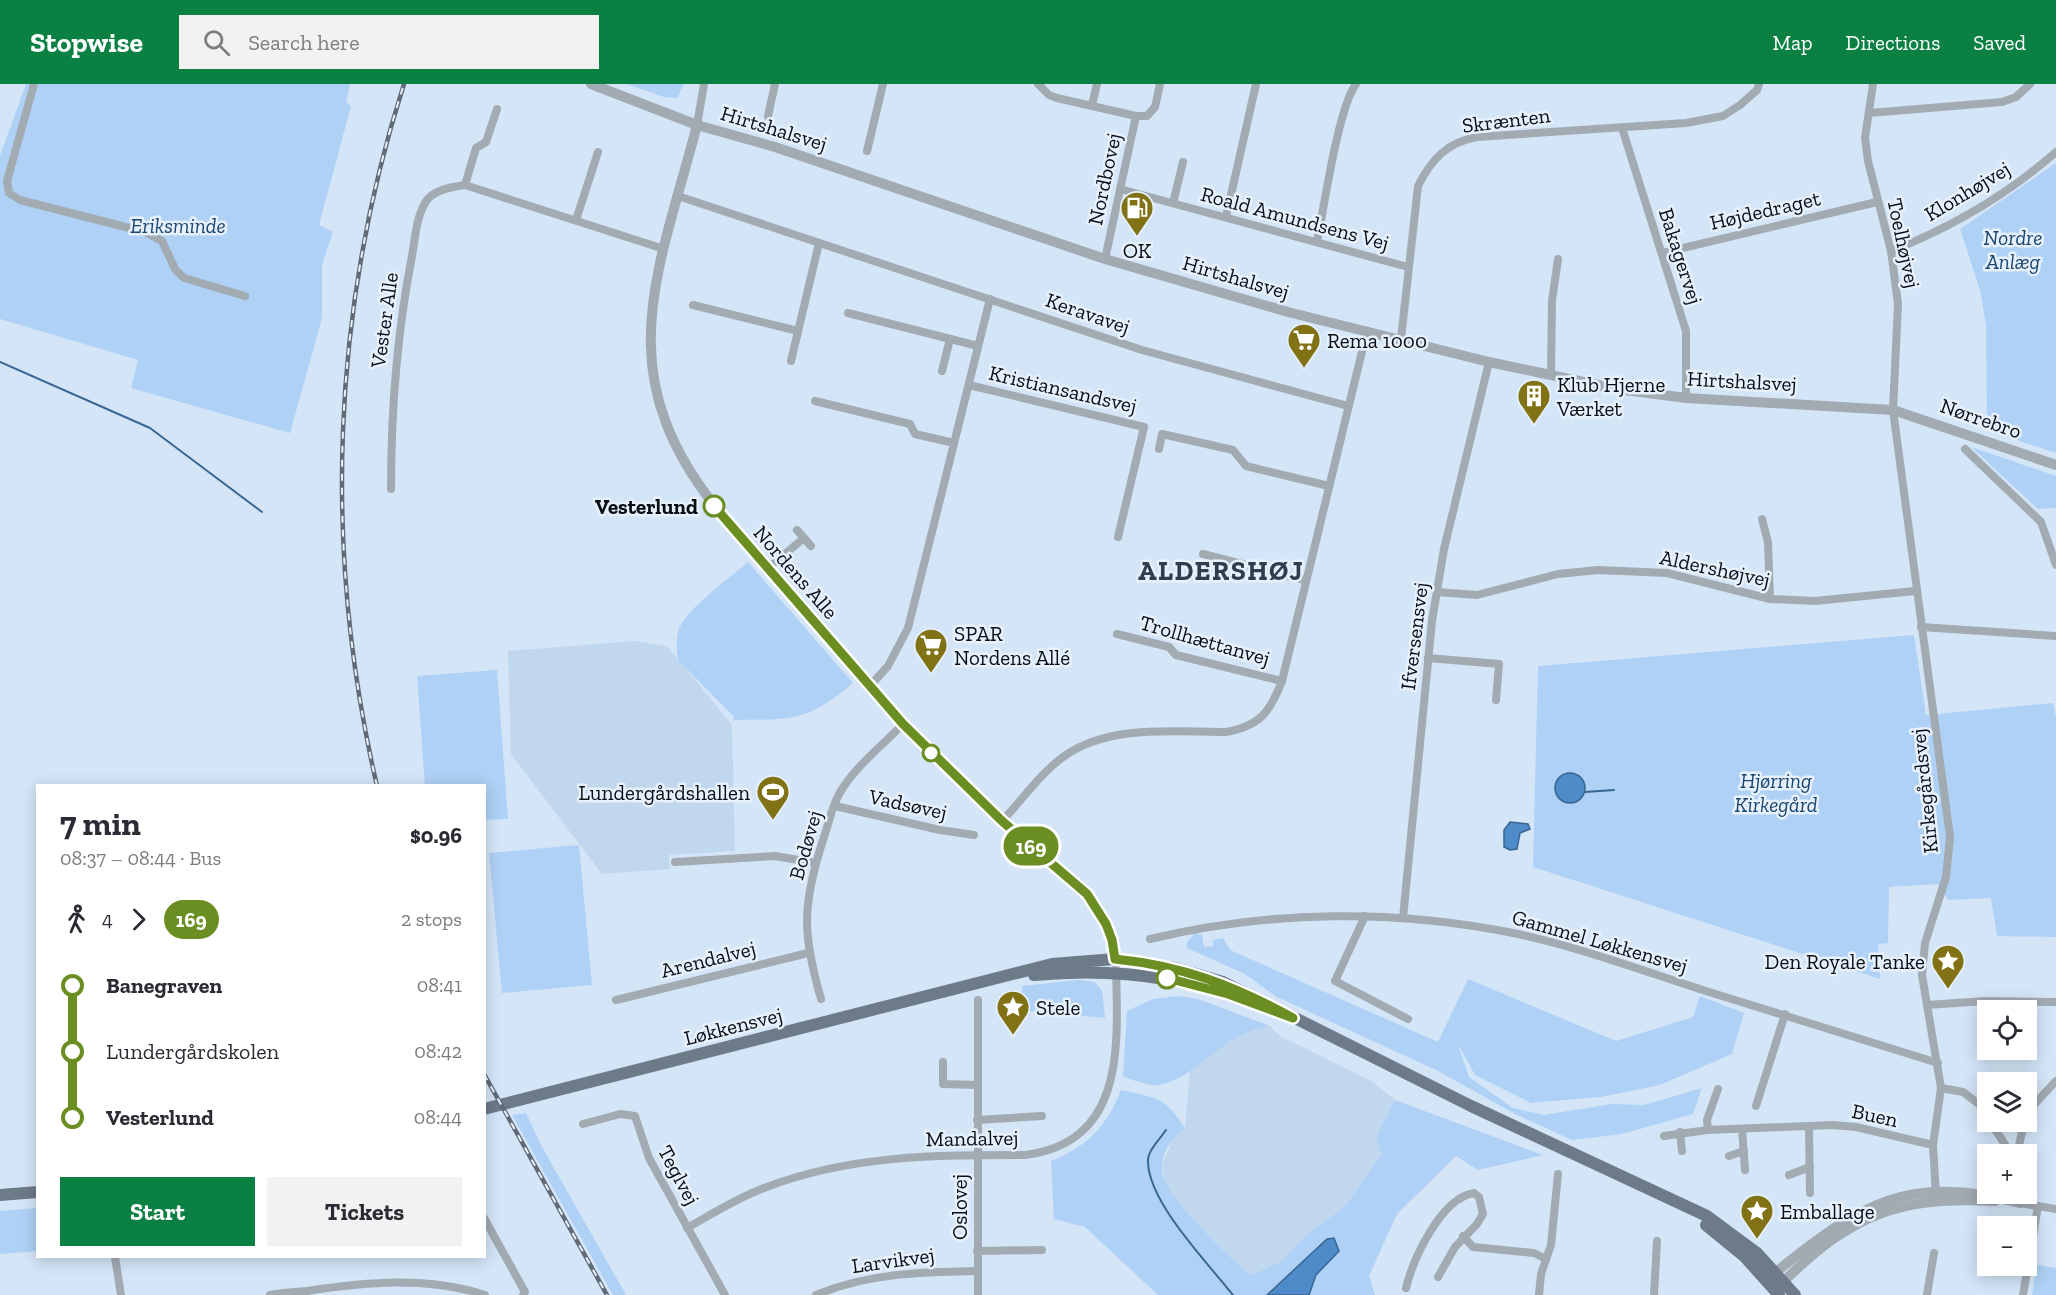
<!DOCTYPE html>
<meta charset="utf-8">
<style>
:root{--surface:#fff;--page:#f2f2f3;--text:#2b2b33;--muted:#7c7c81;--accent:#0b8043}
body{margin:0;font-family:"Zilla Slab",serif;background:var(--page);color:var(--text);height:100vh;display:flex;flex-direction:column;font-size:22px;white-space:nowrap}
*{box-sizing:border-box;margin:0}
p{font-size:20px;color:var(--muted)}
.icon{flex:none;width:33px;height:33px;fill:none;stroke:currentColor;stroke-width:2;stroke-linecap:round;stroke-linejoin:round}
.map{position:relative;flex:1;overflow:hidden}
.sheet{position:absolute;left:36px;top:700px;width:450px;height:474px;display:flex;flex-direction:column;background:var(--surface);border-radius:0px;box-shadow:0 3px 15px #0003}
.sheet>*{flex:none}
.badge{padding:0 12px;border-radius:20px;font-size:21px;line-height:39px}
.buttons{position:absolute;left:1977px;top:916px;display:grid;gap:12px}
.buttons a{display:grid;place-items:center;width:60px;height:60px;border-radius:0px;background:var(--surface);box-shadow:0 3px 15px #0003;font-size:30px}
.map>.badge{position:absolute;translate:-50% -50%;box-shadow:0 0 0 3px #fff}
.legs{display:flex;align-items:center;gap:9px;height:66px;padding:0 24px;font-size:20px}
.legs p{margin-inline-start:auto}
.head{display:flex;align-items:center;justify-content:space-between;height:102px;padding:0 24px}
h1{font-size:33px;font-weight:700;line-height:45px}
.primary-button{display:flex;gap:12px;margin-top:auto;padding:12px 24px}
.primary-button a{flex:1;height:69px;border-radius:0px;background:var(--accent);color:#fff;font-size:24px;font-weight:700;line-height:69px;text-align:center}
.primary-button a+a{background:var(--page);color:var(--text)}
ul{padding:0 24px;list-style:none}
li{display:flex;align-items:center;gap:21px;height:66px;font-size:22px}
li i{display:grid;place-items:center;width:9px;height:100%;margin:0 8px;background:currentColor}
li i::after{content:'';width:15px;height:15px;margin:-8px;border:4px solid;border-radius:50%;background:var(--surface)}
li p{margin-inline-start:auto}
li:first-child i{background:linear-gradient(#0000 50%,currentColor 0)}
li:last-child i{background:linear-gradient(currentColor 50%,#0000 0)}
header{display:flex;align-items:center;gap:36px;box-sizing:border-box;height:84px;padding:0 30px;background:var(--accent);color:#fff}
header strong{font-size:28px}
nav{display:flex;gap:33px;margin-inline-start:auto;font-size:21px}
.search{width:420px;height:54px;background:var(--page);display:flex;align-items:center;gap:15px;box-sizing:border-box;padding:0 21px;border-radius:0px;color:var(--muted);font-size:22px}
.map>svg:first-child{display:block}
.built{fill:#c0d7ee}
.green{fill:#afd1f5}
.water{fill:#4e8bc8;stroke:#396692;stroke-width:1.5}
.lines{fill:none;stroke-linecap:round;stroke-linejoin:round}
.stream{stroke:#396692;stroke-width:2}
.minor{stroke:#a2aab2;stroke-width:8}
.tertiary{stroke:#a2aab2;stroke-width:10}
.primary{stroke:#6d7a88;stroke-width:12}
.rail-casing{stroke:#606b77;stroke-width:4.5}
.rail{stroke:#e7f1fd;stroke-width:2;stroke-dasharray:7;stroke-linecap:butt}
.line-1-casing{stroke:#fff;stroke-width:14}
.line-1{stroke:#6b8e23;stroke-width:9}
.stop-1-dot{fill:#fff;stroke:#6b8e23;stroke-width:3}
.labels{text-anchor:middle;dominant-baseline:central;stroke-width:5;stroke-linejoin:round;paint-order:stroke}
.street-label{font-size:21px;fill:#080e14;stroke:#e7f1fd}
.park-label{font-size:21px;font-style:italic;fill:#1a456e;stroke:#e7f1fd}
.poi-label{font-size:21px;fill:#080e14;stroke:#e7f1fd;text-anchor:start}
.stop-label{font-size:21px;font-weight:bold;fill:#080e14;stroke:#e7f1fd;text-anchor:end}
.district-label{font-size:27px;font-weight:bold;letter-spacing:1.5px;fill:#303d4c;stroke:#e7f1fd}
</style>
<header>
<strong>Stopwise</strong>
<div class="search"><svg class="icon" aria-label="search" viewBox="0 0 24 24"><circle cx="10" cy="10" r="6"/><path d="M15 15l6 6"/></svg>Search here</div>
<nav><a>Map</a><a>Directions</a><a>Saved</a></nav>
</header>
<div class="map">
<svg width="2056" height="1211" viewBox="0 0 2056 1211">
<rect width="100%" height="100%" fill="#d4e5f8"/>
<g class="built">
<polygon points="635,557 667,562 732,641 735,767 669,771 670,785 602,790 511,670 508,567"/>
<polygon points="1270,942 1280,952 1373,998 1395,1016 1376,1053 1382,1070 1345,1122 1303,1154 1282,1177 1252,1191 1229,1174 1168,1107 1162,1081 1174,1053 1185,1044 1190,987 1227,958 1250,945"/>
</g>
<g class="green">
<polygon points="26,0 350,0 346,18 351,22 319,141 333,148 322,181 322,234 290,349 131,304 138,276 0,235 0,72"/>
<polygon points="627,0 684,0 677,14 664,13"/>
<polygon points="2056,79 2056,369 1987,346 1986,241 1980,206 1960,145"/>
<polygon points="1971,363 2056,392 2056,424 2038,425"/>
<path d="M 748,478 L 853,599 C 805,639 793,635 733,636 L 734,633 L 678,576 C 677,567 676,557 678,548 C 683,527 731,493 748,478 Z"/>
<polygon points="1914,551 1926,631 2053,619 2056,633 2056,853 1997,852 1991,814 1948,816 1938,800 1889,803 1888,859 1878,860 1880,895 1533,783 1538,582"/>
<polygon points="497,586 508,735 485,736 484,702 425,702 417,592"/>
<polygon points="579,761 592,901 502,909 489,769"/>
<polygon points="1195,849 1202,851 1204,863 1213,862 1213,856 1223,854 1230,866 1438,958 1468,895 1616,957 1693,933 1700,912 1744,929 1732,970 1660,1001 1601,1013 1531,1019 1475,991 1458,960 1469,993 1513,1024 1544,1031 1611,1020 1644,1021 1702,1004 1693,1030 1622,1050 1572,1056 1517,1031 1438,987 1275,912 1245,890 1187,864 1187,858"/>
<polygon points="1079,896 1094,898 1102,906 1105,934 1021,926 1022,902"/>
<path d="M 1179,912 L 1198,915 L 1270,942 C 1221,948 1202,992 1159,1001 C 1149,1003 1133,995 1123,993 L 1127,927 L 1153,915 Z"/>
<path d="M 1121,1006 C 1158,1015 1163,1011 1185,1044 C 1141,1081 1169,1108 1198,1140 C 1215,1159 1231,1176 1252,1191 L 1282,1177 L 1303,1154 L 1345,1122 L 1382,1070 L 1376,1053 L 1395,1016 L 1543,1071 L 1478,1086 L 1456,1072 L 1397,1130 L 1369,1192 L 1375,1211 L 1158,1211 L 1085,1143 L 1054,1135 L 1051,1077 C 1087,1063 1107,1042 1121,1006 Z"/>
<polygon points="526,1029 541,1061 626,1211 613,1211 512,1031"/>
<polygon points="37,1124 37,1167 0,1170 0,1127"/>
<polygon points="2037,1181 2056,1184 2056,1211 2032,1211"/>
</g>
<g class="water">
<circle cx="1570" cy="704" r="15"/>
<polygon points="1510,738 1528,740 1530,745 1520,749 1517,765 1510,766 1504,763 1504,746"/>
<polygon points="1334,1154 1339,1167 1316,1191 1309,1211 1267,1211 1327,1155"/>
</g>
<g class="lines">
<g class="stream">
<polyline points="0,278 150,344 262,428"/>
<polyline points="1585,708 1614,706"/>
<path d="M 1166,1046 C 1160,1055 1147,1067 1148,1078 C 1149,1119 1207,1178 1233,1211"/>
</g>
<g class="minor">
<polyline points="34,0 7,97 9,109 20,116 145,148 162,157 175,185 184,194 245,212"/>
<polyline points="1038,0 1049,11 1057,14 1136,32 1105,175"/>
<polyline points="1873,0 1865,54 1868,77 1891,167 1898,220 1893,326 1950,753 1946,793 1925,859 1922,891 1941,1004 1933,1061 1936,1112"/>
<polyline points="1092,21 1097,0"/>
<polyline points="1869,29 2002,18 2016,13 2030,0"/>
<polyline points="768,32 775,0"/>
<polyline points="1136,32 1147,32 1155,23 1160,0"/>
<polyline points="697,41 704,0"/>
<polyline points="1622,44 1686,247 1686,314"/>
<polyline points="867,67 883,0"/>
<polyline points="465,101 476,64 486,58 497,25"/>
<polyline points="1120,105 1408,183"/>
<polyline points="678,112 1142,266 1348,322"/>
<polyline points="1173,119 1183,78"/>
<polyline points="1226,133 1256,0"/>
<polyline points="576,136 598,68"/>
<path d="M 1317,158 C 1324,124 1338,24 1356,0"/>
<path d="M 1891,167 C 1950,144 2008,110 2056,68"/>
<polyline points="1662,169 1877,118"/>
<polyline points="693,221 798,247"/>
<polyline points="848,229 978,262"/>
<path d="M 1401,255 L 1418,102 C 1431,76 1447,58 1477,53 L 1686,39 L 1723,32 L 1740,21 L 1757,6 L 1759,0"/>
<polyline points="791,277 819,159"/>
<polyline points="942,287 950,255"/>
<polyline points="1551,291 1552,217 1558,175"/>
<polyline points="969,301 1144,343 1118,453"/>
<polyline points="815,317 910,340 915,350 954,359"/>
<polyline points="1159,365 1162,350 1233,366 1246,382 1329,402"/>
<polyline points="1965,365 2041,438 2056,481"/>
<path d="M 391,405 C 391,327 397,249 412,172 C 415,155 416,135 425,119 C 432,106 451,103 465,101 L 664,165"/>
<polyline points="1762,435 1768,458 1770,515"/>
<polyline points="797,446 811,462"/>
<polyline points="1203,470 1305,496"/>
<polyline points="767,485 804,454"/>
<polyline points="1437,508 1477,511 1558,490 1598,486 1667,489 1770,515 1815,517 1915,507"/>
<polyline points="1921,543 2056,552"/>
<polyline points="1117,550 1169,563 1176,571 1282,597"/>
<polyline points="1428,574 1499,580 1496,616"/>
<polyline points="869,603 888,582 908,544 990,215"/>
<polyline points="835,722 940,746 974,751"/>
<path d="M 1002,737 C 1022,716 1040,690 1063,673 C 1108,640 1173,648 1226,648 C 1260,642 1270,628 1282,597 L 1367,247"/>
<polyline points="675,778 775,772 816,779"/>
<polyline points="1365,832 1335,897 1408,935"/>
<polyline points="1403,834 1432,537 1444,465 1489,278"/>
<path d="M 1150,855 C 1269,826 1398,825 1518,850 C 1583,864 1646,888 1709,908 C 1785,932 1862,955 1938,979"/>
<path d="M 821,915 C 802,849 802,822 823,756 C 828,742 831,726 838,712 C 853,684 881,663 903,640"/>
<polyline points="616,916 808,869"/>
<polyline points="1927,921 1985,917 2056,918"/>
<polyline points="943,978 943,1000 978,1001"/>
<polyline points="1941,1004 1963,1008 1988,1027"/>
<polyline points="1756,1022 1785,930"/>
<polyline points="2026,1029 2056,997"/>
<polyline points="977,1036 1042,1032"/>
<polyline points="1990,1038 2012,1071"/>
<polyline points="583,1040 620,1030 635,1032 649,1074 725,1211"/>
<polyline points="1809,1042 1810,1109"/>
<polyline points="1742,1045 1745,1086"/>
<polyline points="1708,1046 1707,1036 1718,1005"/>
<polyline points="1680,1048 1682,1067"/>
<polyline points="1664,1052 1708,1046 1832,1041 1856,1043 1933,1061"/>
<polyline points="2017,1071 2024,1038"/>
<polyline points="1729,1072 1744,1067"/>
<polyline points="1789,1091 1810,1083"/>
<polyline points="2026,1099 2027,1101"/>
<polyline points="2020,1119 2056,1125"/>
<polyline points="484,1134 525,1208 523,1211"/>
<path d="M 687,1144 C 712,1130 737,1114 764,1104 C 849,1071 935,1071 1025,1071 C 1125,1058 1118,964 1116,885"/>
<polyline points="1463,1152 1473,1163 1534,1169 1546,1175"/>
<polyline points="977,1167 1042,1166"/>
<polyline points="115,1173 121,1211"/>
<path d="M 1406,1204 C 1413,1175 1441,1114 1474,1109 L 1479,1113 L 1483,1130 L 1477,1140 L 1455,1163 L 1438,1193"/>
<path d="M 270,1211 C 283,1208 295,1208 307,1207 C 366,1198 427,1192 485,1211"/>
<path d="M 816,1211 C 868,1189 922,1188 978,1187"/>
<polyline points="978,1211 978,916"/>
<polyline points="1539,1211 1541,1190 1551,1161 1558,1090"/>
<polyline points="1654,1211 1657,1157"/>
<polyline points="1927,1211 1934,1169"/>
<polyline points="2023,1211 2038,1122"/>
</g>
<g class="tertiary">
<polyline points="591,0 697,41 775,63 1105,175 1288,228 1489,278 1617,305 1686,314 1893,326 2056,381"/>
<path d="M 697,41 C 659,188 608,286 714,421 L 903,640 L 1002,737 L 1087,810 L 1106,840 L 1115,875"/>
<path d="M 1772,1197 L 1776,1188 C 1862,1119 1908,1090 2020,1119"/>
<path d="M 1777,1199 L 1784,1197 C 1853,1130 1898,1112 1995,1117"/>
</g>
<g class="primary">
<path d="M 1034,891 C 1106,884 1176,891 1244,916"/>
<polyline points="484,1025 1052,880 1115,875 1175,884 1223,898 1471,1022 1707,1132 1757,1169 1795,1211"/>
<polyline points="0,1111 38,1108"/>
<polyline points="1706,1141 1744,1172 1779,1211"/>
</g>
<g class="rail-casing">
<g id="rail">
<path d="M 377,702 C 323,469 331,228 404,0"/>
<polyline points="484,990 607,1211"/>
</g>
</g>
<use href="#rail" class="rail"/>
</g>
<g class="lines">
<g class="line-1-casing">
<path id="line-1" d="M 714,422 L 903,640 L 1002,737 L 1087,810 L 1106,840 L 1112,856 L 1115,875 C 1183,882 1233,901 1293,934 L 1228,910 L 1167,894"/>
</g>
<use href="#line-1" class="line-1"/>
</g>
<defs>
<g id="fuel-pin" transform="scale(1.725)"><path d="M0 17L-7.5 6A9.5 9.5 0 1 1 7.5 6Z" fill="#817315" stroke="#e7f1fd"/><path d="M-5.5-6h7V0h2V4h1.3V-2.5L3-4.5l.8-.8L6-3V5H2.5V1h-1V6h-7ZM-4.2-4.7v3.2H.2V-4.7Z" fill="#fff"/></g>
<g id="supermarket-pin" transform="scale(1.725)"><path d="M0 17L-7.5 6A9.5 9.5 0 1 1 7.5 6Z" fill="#817315" stroke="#e7f1fd"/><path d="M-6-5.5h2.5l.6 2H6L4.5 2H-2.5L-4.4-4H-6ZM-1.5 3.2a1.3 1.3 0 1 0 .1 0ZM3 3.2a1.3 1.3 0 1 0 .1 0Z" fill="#fff"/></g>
<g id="building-pin" transform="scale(1.725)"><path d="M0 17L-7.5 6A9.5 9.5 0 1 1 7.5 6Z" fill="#817315" stroke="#e7f1fd"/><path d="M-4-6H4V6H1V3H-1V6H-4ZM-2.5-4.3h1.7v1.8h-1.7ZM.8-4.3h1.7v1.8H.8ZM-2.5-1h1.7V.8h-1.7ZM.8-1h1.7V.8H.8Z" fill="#fff"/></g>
<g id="stadium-pin" transform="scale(1.725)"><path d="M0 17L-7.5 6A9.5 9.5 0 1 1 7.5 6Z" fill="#817315" stroke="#e7f1fd"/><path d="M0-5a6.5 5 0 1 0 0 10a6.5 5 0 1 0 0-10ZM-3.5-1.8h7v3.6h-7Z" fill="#fff"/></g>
<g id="sight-pin" transform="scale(1.725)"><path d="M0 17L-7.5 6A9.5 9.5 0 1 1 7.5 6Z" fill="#817315" stroke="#e7f1fd"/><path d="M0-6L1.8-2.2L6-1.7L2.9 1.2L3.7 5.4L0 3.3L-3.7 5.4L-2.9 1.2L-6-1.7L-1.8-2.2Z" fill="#fff"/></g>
</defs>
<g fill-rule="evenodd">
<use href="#fuel-pin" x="1137" y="124"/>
<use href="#supermarket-pin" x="1304" y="256"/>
<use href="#building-pin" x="1534" y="312"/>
<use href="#supermarket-pin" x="931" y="561"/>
<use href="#stadium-pin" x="773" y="708"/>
<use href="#sight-pin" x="1948" y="877"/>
<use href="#sight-pin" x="1013" y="923"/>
<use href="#sight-pin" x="1757" y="1127"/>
</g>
<g class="stop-1-dot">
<circle cx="714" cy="422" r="10"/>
<circle cx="931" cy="669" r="8"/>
<circle cx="1167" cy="894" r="10"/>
</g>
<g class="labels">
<g class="street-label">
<text transform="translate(1506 36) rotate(-7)">Skrænten</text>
<text transform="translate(774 44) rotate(17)">Hirtshalsvej</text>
<text transform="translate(1104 95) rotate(-78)">Nordbovej</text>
<text transform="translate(1967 107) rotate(-31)">Klonhøjvej</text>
<text transform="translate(1765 126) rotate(-13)">Højdedraget</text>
<text transform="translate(1295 134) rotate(15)">Roald Amundsens Vej</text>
<text transform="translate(1904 159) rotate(78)">Toelhøjvej</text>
<text transform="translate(1681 172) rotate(72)">Bakagervej</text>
<text transform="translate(1236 193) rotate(16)">Hirtshalsvej</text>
<text transform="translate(1088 229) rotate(19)">Keravavej</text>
<text transform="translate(384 236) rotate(-82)">Vester Alle</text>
<text transform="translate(1742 297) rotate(3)">Hirtshalsvej</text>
<text transform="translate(1063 305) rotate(13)">Kristiansandsvej</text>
<text transform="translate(1981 334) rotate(19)">Nørrebro</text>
<text transform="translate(1715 484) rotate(12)">Aldershøjvej</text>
<text transform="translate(796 488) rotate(49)">Nordens Alle</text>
<text transform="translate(1414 552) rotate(-83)">Ifversensvej</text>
<text transform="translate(1205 556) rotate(16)">Trollhættanvej</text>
<text transform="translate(1924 707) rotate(-96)">Kirkegårdsvej</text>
<text transform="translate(908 720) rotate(12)">Vadsøvej</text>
<text transform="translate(805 761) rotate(-74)">Bodøvej</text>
<text transform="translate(1600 857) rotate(16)">Gammel Løkkensvej</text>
<text transform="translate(708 875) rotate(-14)">Arendalvej</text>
<text transform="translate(733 942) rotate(-14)">Løkkensvej</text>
<text transform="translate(1875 1031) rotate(12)">Buen</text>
<text transform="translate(972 1054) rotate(-1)">Mandalvej</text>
<text transform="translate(679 1091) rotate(62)">Teglvej</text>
<text transform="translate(959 1123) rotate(-90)">Oslovej</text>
<text transform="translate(893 1176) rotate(-8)">Larvikvej</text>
</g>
<g class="park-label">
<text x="178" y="141">Eriksminde</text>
<text x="2013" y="153">Nordre<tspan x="2013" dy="24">Anlæg</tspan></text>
<text x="1776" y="696">Hjørring<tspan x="1776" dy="24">Kirkegård</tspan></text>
</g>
<g class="poi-label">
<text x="1137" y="166" text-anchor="middle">OK</text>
<text x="1327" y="256">Rema 1000</text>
<text x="1557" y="300">Klub Hjerne<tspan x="1557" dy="24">Værket</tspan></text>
<text x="954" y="549">SPAR<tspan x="954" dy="24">Nordens Allé</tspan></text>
<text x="750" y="708" text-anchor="end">Lundergårdshallen</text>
<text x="1925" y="877" text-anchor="end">Den Royale Tanke</text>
<text x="1036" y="923">Stele</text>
<text x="1780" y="1127">Emballage</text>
</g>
<g class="stop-label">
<text x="698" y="422">Vesterlund</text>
</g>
<g class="district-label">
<text x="1221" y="487">ALDERSHØJ</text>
</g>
</g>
</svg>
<div class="buttons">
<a><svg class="icon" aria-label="locate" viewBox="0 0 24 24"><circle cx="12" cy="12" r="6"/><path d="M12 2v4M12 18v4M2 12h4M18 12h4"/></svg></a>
<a><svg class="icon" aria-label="layers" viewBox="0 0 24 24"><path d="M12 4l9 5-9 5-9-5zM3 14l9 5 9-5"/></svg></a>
<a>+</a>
<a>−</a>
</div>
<b class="badge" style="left:1031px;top:762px;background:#6b8e23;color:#fff">169</b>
<section class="sheet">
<div class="head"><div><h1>7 min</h1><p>08:37 – 08:44 · Bus</p></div><b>$0.96</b></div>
<div class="legs"><svg class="icon" aria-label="walk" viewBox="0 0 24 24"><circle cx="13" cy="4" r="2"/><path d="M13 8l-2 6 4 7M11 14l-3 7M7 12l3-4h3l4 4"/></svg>4<svg class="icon" aria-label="forward" viewBox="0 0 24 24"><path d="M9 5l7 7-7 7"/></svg><b class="badge" style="background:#6b8e23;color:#fff">169</b><p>2 stops</p></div>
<ul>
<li><i style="color:#6b8e23"></i><b>Banegraven</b><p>08:41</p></li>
<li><i style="color:#6b8e23"></i><span>Lundergårdskolen</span><p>08:42</p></li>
<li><i style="color:#6b8e23"></i><b>Vesterlund</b><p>08:44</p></li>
</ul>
<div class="primary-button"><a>Start</a><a>Tickets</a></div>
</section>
</div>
